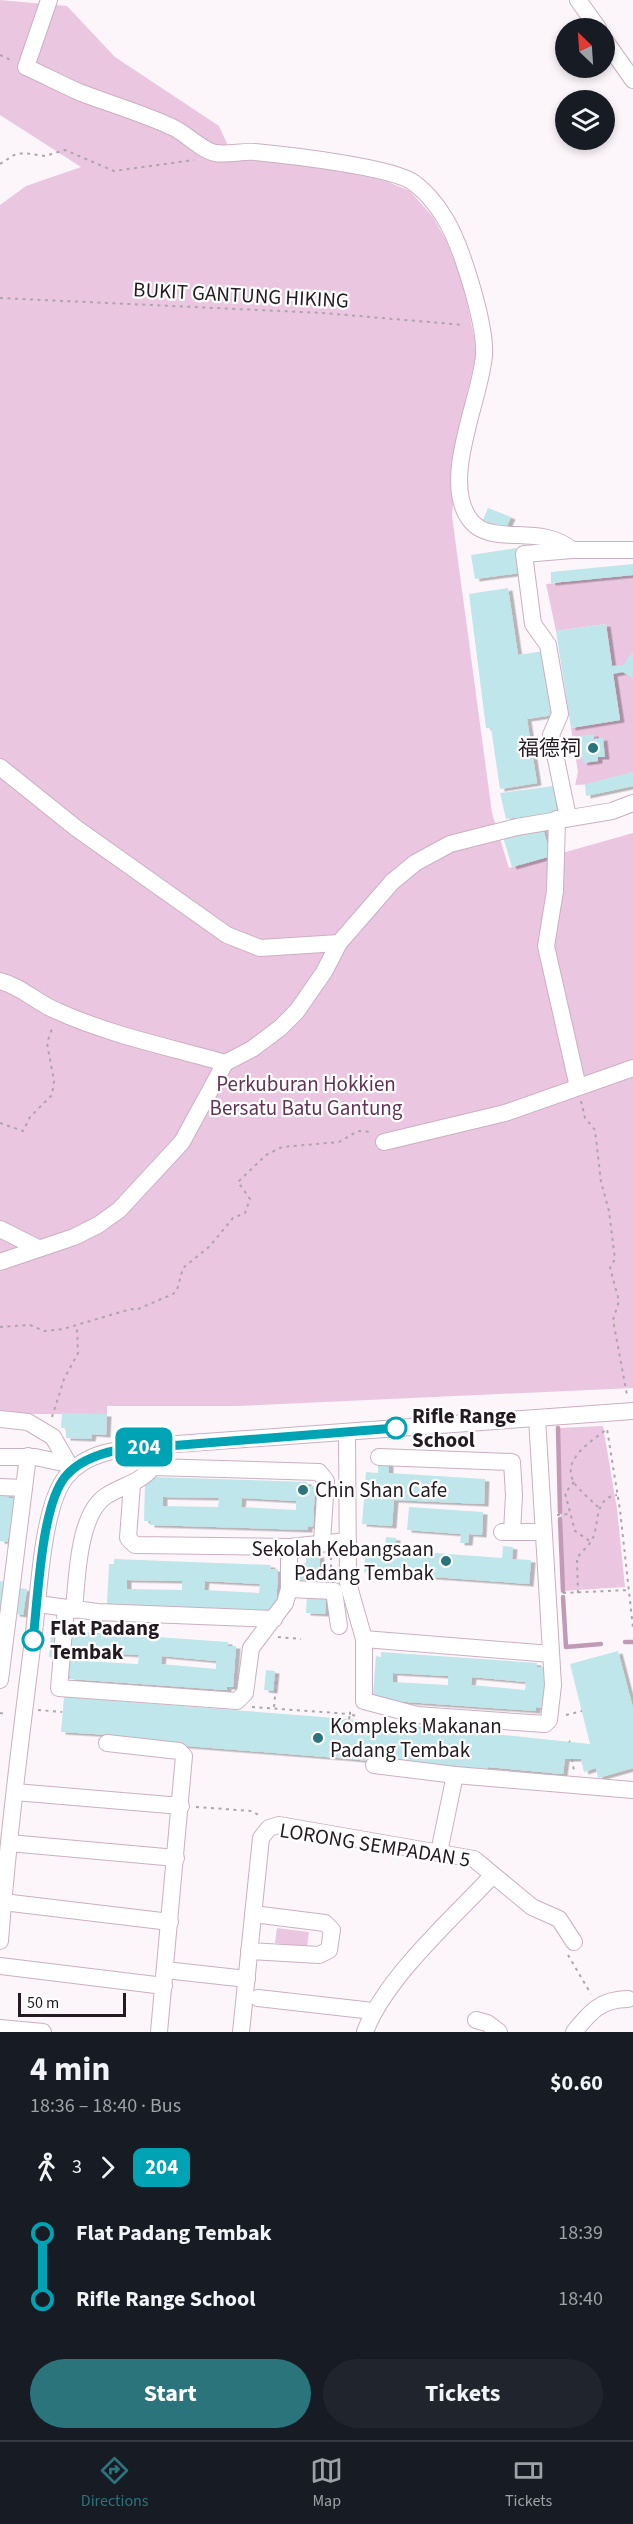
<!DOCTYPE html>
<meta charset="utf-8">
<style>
:root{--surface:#171b24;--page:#20242c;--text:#f1f3f6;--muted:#9ea1a6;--line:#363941;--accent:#2b747b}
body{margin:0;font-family:"Source Sans 3","Noto Sans SC",sans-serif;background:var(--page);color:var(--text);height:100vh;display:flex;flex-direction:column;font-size:22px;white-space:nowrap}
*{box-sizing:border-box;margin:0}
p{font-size:20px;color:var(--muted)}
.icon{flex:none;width:33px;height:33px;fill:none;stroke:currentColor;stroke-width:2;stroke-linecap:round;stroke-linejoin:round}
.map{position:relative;height:2032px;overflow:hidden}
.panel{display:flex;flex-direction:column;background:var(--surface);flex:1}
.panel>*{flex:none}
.badge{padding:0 12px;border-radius:9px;font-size:21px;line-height:39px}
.needle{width:39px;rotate:335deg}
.tools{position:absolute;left:555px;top:18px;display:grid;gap:12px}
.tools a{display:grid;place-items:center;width:60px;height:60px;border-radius:50%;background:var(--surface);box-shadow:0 3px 9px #0003;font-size:30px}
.scale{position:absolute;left:18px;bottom:15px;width:108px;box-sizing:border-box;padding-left:6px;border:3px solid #241a21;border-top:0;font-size:16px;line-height:21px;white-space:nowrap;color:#241a21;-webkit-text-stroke:4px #fff;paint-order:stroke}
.map>.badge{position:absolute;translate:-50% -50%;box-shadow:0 0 0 3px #fff}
.legs{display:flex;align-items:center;gap:9px;height:66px;padding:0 30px;font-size:20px}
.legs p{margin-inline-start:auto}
.summary{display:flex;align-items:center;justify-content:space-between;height:102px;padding:0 30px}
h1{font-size:33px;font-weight:700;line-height:45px}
.cta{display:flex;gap:12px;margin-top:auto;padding:12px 30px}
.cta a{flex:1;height:69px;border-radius:36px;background:var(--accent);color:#fff;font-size:24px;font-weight:700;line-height:69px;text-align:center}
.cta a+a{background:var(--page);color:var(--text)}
ul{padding:0 30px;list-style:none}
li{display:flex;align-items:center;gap:21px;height:66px;font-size:22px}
li i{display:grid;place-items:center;width:9px;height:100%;margin:0 8px;background:currentColor}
li i::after{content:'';width:15px;height:15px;margin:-8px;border:4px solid;border-radius:50%;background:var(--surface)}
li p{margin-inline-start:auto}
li:first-child i{background:linear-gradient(#0000 50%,currentColor 0)}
li:last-child i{background:linear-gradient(currentColor 50%,#0000 0)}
.tabs{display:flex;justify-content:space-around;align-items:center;height:84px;border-top:2px solid var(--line);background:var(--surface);font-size:16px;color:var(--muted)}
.tabs a{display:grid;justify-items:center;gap:3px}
.tabs .active{color:var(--accent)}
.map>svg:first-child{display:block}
.green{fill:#ebc6e0}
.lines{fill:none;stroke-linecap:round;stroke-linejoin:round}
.stream{stroke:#c19bb6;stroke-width:4.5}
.building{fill:#bfe6ea;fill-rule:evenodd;filter:url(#shadow)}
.minor-casing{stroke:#cbafc2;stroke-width:18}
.path{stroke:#ada5aa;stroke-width:2;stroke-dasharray:3 4.5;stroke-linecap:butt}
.minor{stroke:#fff;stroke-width:16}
.line-1-casing{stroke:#fff;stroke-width:14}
.line-1{stroke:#00a3b4;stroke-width:9}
.poi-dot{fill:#2b747b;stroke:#fff;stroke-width:2}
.stop-1-dot{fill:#fff;stroke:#00a3b4;stroke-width:3}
.labels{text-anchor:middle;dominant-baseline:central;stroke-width:4.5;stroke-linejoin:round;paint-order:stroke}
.street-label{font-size:21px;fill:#241a21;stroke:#fff}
.poi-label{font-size:21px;fill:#241a21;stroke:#fff;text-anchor:end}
.park-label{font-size:21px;fill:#633257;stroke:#fff}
.stop-label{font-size:21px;font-weight:bold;fill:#241a21;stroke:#fff;text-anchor:start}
</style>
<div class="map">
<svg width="633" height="2032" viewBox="0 0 633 2032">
<defs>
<filter id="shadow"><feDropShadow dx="4.5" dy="2.5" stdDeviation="0" flood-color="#0004"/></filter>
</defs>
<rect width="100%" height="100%" fill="#fcf6fa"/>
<g class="green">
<polygon points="0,0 67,6 115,57 219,126 234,159 263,159 350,173 386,181 410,191 433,217 447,242 463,283 477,351 459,430 452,516 492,813 509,868 633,833 633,1388 238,1406 107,1406 107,1414 0,1414 0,205 26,186 81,167 0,115"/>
<polygon points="633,575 633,772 595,784 575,785 578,772 571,728 620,720 606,624 556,631 546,584"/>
<polygon points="603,1426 617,1509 625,1587 563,1591 558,1428"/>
<polygon points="277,1928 309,1932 307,1947 275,1943"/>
</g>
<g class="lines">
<g class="stream">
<polyline points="558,1428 560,1512"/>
<polyline points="560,1519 563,1591"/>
<polyline points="563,1597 566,1647 601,1644"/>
<polyline points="625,1642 633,1642"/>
</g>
</g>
<g class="building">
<polygon points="488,508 511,517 506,528 483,520"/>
<polygon points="516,548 520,573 475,579 471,555"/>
<polygon points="633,564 633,575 551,583 551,572"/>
<polygon points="508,588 518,655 544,651 553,715 527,719 537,783 500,789 491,728 486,728 469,594"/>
<polygon points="606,624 612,666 623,665 633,652 633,679 623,672 613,674 620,720 571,728 556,631"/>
<polygon points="594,734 594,739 603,738 605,757 598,757 598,761 583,763 580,736"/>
<polygon points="633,772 633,786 586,796 585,784"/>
<polygon points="553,786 557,812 506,819 500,793"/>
<polygon points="542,826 551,856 512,867 503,837"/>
<polygon points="62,1413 107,1414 106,1435 92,1434 91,1439 66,1438 66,1428 61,1428"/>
<polygon points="378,1461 389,1462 389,1473 485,1479 484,1504 394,1500 392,1526 362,1524 366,1472 378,1473"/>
<path d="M 151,1477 L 307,1482 L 307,1486 L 315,1486 L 313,1527 L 308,1526 L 308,1530 L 150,1525 L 150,1521 L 144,1521 L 145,1481 L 151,1481 ZM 163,1497 L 219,1498 L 218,1507 L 163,1506 ZM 242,1498 L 296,1501 L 296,1510 L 241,1507 Z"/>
<polygon points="0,1493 9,1494 9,1498 17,1498 14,1539 8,1538 8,1542 0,1541"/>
<polygon points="409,1507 483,1512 482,1535 469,1534 468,1543 460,1543 461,1534 407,1530"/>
<polygon points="386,1537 396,1538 395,1550 502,1558 503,1546 513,1547 512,1559 531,1560 529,1584 364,1572 366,1548 385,1549"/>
<polygon points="306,1555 320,1555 319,1584 298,1584 298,1563 306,1563"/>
<path d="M 114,1559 L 271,1565 L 270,1569 L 278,1569 L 276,1610 L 271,1613 L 114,1608 L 114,1604 L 107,1604 L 109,1564 L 114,1564 ZM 127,1580 L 182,1581 L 182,1590 L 127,1589 ZM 205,1581 L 260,1584 L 259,1593 L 204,1590 Z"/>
<polygon points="0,1581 5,1582 0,1625"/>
<polygon points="19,1588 27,1589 23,1615 15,1614"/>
<polygon points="307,1596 326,1597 325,1614 306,1613"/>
<path d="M 72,1631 L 228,1642 L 228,1646 L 236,1646 L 233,1687 L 227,1687 L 227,1690 L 70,1679 L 70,1676 L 64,1676 ZM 84,1652 L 139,1655 L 138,1664 L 83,1661 ZM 162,1656 L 216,1661 L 216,1669 L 161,1664 Z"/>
<polygon points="51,1634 60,1635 58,1658 49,1657"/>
<polygon points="618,1651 633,1708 633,1768 598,1778 596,1768 584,1772 581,1759 565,1759 563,1774 488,1767 487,1774 351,1759 111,1740 111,1735 61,1732 64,1697 349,1719 590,1744 570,1664"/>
<path d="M 381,1652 L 537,1663 L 537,1667 L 545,1667 L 542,1708 L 536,1707 L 536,1711 L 379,1700 L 373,1696 L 376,1656 L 381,1657 ZM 393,1673 L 448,1676 L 448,1685 L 393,1682 ZM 472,1677 L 526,1682 L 525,1690 L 471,1685 Z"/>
<polygon points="266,1670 275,1671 273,1691 264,1690"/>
</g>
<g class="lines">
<g class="minor-casing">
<g id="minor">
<path d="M 49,0 L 26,67 C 44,75 61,84 79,92 C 110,104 142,113 172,127 C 186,133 201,150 215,153 C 228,155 242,151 255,152 C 286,155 394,167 414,183 C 425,191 437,205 444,217 C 461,243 486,325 484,355 C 481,399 439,482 471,521 C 492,547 541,523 572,550"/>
<polyline points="578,0 598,28"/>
<polyline points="604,39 633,80"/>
<polyline points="0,767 76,828 227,935 260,948 339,943"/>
<polyline points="568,817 551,735 560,714 548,645 533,624 524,554 572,550 633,550"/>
<polyline points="557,819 555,891 546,946 578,1087"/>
<path d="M 0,981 C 21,986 37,1003 57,1011 C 110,1035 169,1047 225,1063"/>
<polyline points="384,1142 505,1113 633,1068"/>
<polyline points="0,1229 38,1248"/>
<polyline points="0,1262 74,1237 98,1225 119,1210 182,1142 225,1063 252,1049 280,1028 297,1011 324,972 339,943 392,882 415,863 450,844 517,827 612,811 633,803"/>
<polyline points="0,1419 28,1422 53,1437 72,1470"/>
<polyline points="347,1432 348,1583 364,1639 364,1701 417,1715 545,1724 549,1720 553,1685 537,1418"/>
<polyline points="0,1457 35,1457 68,1464"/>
<polyline points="379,1457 512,1462 514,1495 512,1532"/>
<polyline points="132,1484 128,1538 135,1545 289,1547 348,1541"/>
<polyline points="0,1487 24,1488"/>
<polyline points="502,1532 543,1532"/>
<polyline points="289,1589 334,1591 339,1626"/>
<polyline points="38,1604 97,1612 274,1619"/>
<polyline points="66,1608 59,1688 237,1701 245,1693 251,1648 285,1603 289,1589 289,1547"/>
<path d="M 74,1610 C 77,1579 78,1514 106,1496 C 123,1485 140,1483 153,1467 L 319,1472 L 326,1481 L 322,1542"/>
<polyline points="364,1639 551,1654"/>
<polyline points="0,1680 28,1456"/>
<polyline points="107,1743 179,1751 184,1756 159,2032"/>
<polyline points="374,1765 455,1775 633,1790"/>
<polyline points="15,1792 181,1806"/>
<polyline points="9,1843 176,1858"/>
<polyline points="439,1852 455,1775"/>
<polyline points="3,1902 170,1922"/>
<path d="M 0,1941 C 8,1838 21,1735 34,1632 C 39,1593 42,1507 66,1477 C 86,1452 119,1449 149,1446 L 633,1411"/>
<polyline points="249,1951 319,1955 329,1950 332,1930 325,1923 253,1914"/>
<polyline points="0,1966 164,1986"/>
<polyline points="165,1970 247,1979"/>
<polyline points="258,1998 373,2011"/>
<polyline points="476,2020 487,2023 499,2032"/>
<polyline points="0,2028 43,2032"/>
<polyline points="241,2032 261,1838 269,1828 279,1825 474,1859 532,1907 559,1919 574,1942"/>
<path d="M 365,2032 C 385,1978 452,1919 493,1875"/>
<path d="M 574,2032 C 590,2012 601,1999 628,1999"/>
</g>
</g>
<g class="path">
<polyline points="0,55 13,61"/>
<polyline points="0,164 14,155 24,153 45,156 65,150 114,171 194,160"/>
<polyline points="0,298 323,313 464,325"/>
<polyline points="581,1101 585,1118 595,1130 601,1182 609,1211 615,1259 610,1268 619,1301 613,1320 627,1395"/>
<polyline points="0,1123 23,1131 30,1117 52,1095 54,1081 47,1043 53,1026"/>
<polyline points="0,1327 30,1325 44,1331 63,1329 131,1309 136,1310 173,1294 177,1290 183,1268 210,1246 233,1218 245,1213 250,1199 238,1182 266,1155 282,1147 339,1142 358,1131 373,1132"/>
<polyline points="52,1417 64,1379 78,1353 77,1327"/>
<polyline points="574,1482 565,1493 575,1531 591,1542"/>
<path d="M 598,1507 C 591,1500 581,1492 575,1484 C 559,1460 592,1441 607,1429 L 620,1510 L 633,1628"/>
<polyline points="557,1515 569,1514"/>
<polyline points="331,1557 331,1576"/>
<polyline points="563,1593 629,1590"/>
<path d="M 578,1593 L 577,1558 C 581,1552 588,1547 592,1540 C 600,1524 593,1498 617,1495"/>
<polyline points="278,1637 301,1639"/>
<polyline points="252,1707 350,1714 350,1710"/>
<polyline points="274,1707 277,1674 275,1674"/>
<polyline points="38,1710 62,1712"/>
<polyline points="0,1713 7,1714"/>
<polyline points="566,1715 582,1711"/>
<polyline points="349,1719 350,1714 356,1716"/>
<polyline points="569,1741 570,1742"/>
<polyline points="572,1759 574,1771"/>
<polyline points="196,1807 252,1811 260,1816"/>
<polyline points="568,1955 591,1994"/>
</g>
<use href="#minor" class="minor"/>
</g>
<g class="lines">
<g class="line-1-casing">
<path id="line-1" d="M 33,1640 C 38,1599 41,1507 65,1477 C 78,1461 98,1454 118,1450 L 396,1428"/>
</g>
<use href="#line-1" class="line-1"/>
</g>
<g class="poi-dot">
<circle cx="593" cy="748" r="6"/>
<circle cx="303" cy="1490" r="6"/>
<circle cx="446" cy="1561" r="6"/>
<circle cx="318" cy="1738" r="6"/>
</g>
<g class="stop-1-dot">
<circle cx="396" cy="1428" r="10"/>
<circle cx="33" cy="1640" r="10"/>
</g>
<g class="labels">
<g class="street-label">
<text transform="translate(241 295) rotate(3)">BUKIT GANTUNG HIKING</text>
<text transform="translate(375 1845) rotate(9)">LORONG SEMPADAN 5</text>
</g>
<g class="poi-label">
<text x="581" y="748">福德祠</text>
<text x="315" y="1490" text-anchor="start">Chin Shan Cafe</text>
<text x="434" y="1549">Sekolah Kebangsaan<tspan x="434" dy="24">Padang Tembak</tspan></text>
<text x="330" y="1726" text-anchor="start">Kompleks Makanan<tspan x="330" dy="24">Padang Tembak</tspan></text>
</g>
<g class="park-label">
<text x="306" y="1084">Perkuburan Hokkien<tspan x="306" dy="24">Bersatu Batu Gantung</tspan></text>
</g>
<g class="stop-label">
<text x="412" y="1416">Rifle Range<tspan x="412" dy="24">School</tspan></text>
<text x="50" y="1628">Flat Padang<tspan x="50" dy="24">Tembak</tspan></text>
</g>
</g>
</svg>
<div class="tools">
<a><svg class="needle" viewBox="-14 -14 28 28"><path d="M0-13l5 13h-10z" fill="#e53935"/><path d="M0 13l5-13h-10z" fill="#9ea1a6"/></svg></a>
<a><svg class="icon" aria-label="layers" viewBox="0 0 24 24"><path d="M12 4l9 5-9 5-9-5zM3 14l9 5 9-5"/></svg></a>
</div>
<div class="scale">50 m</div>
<b class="badge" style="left:144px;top:1447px;background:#00a3b4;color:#fff">204</b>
</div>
<section class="panel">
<div class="summary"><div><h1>4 min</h1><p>18:36 – 18:40 · Bus</p></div><b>$0.60</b></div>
<div class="legs"><svg class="icon" aria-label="walk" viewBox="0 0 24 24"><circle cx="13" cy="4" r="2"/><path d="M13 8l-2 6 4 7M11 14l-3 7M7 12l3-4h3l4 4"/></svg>3<svg class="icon" aria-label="forward" viewBox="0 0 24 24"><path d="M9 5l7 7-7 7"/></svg><b class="badge" style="background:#00a3b4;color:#fff">204</b></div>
<ul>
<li><i style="color:#00a3b4"></i><b>Flat Padang Tembak</b><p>18:39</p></li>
<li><i style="color:#00a3b4"></i><b>Rifle Range School</b><p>18:40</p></li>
</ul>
<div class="cta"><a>Start</a><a>Tickets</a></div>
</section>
<nav class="tabs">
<a class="active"><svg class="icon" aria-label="directions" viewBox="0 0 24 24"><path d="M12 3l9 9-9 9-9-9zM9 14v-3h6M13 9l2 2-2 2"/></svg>Directions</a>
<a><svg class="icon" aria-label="map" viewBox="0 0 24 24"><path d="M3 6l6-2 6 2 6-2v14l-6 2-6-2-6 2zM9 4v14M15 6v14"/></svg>Map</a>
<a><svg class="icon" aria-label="tickets" viewBox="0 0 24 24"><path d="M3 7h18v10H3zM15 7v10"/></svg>Tickets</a>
</nav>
